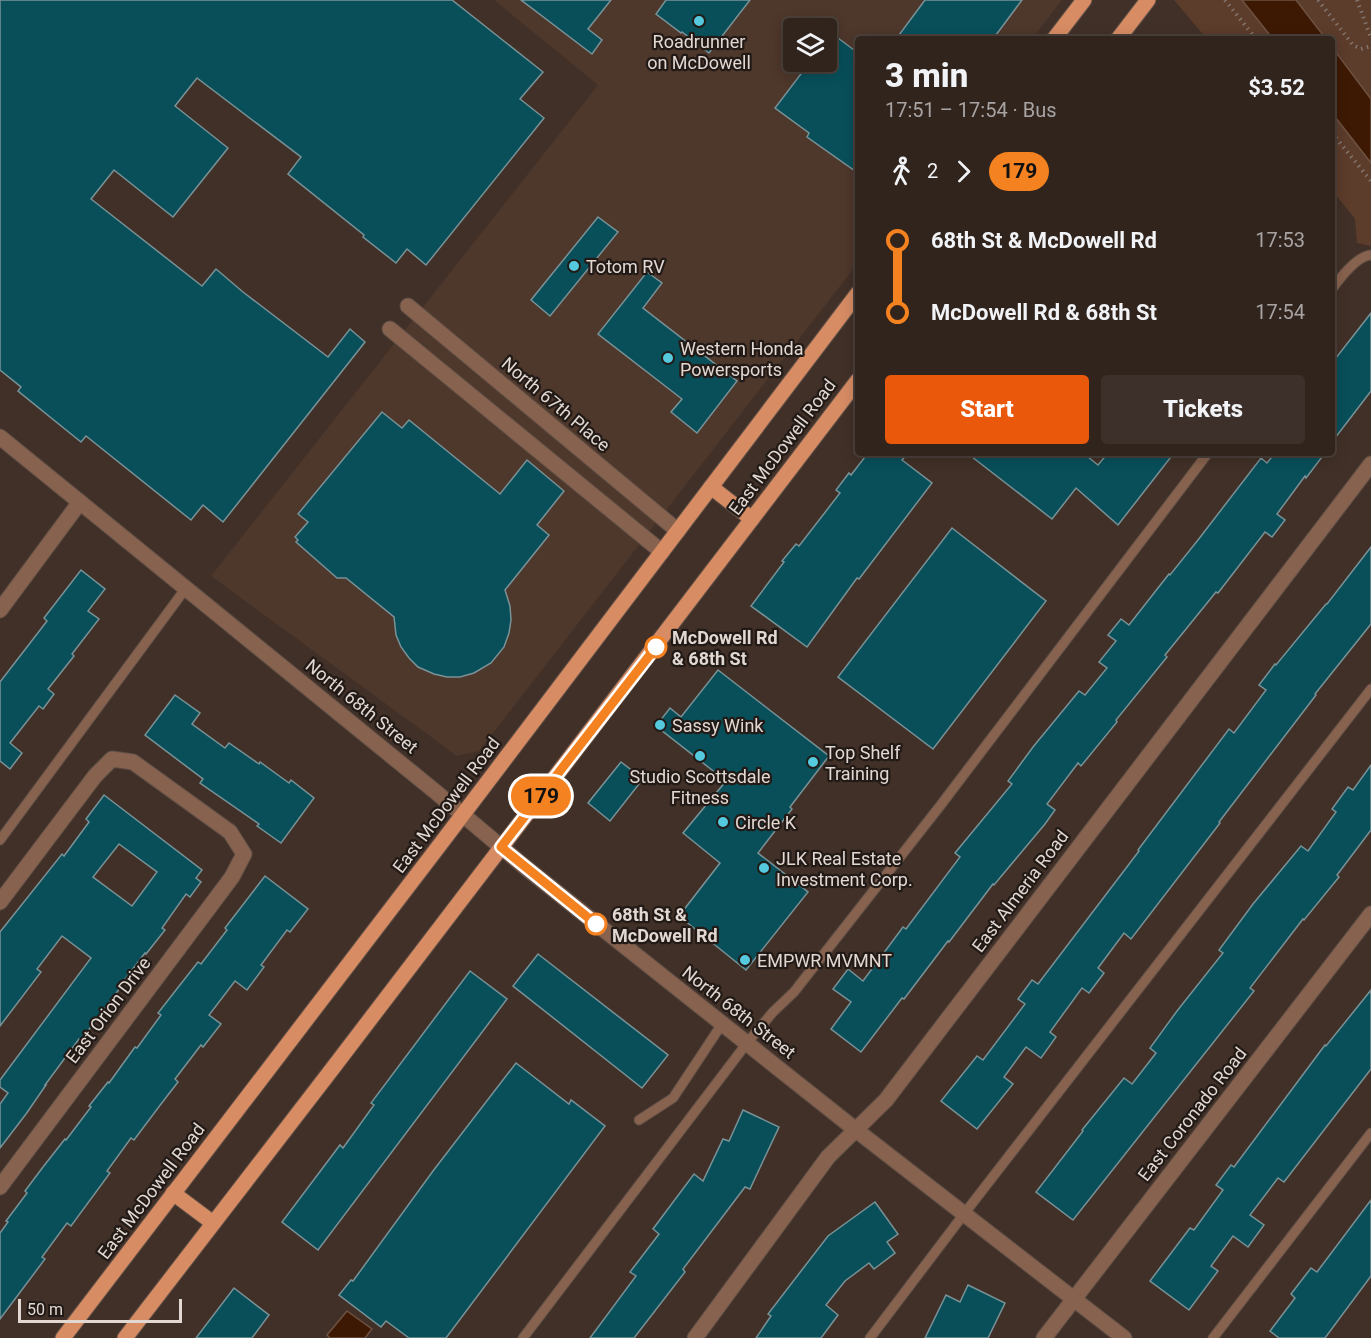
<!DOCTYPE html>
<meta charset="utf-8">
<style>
:root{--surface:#31241d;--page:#3d302a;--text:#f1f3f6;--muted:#a8a4a4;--line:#4c413b;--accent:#ea580c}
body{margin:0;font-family:Roboto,sans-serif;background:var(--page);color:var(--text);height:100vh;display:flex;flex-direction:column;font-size:22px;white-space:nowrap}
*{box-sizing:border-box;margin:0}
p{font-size:20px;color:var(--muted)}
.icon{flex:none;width:33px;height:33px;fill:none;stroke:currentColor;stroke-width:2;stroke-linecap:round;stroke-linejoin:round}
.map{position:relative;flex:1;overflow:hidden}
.details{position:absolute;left:855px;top:36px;width:480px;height:420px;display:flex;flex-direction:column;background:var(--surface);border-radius:6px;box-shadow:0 3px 15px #0003,0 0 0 2px var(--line)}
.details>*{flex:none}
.badge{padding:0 12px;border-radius:20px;font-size:21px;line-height:39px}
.fabs{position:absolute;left:783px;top:18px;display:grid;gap:12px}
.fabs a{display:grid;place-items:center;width:54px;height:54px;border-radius:6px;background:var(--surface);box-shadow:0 3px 15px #0003,0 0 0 2px var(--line);font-size:30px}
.scale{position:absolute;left:18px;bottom:15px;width:164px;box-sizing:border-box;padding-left:6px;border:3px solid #e2d7d1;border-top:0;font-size:16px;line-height:21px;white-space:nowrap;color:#e2d7d1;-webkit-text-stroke:4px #221a16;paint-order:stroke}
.map>.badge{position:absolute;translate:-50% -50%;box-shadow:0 0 0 3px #fff}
.legs{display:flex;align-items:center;gap:9px;height:66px;padding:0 30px;font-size:20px}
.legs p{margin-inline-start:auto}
.headline{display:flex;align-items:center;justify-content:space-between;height:102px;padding:0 30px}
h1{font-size:33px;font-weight:800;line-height:45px}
.primary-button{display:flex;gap:12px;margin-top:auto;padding:12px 30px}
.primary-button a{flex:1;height:69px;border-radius:6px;background:var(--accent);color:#fff;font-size:24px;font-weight:800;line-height:69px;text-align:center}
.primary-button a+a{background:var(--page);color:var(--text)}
ul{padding:0 30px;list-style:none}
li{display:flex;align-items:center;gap:21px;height:72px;font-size:22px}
li i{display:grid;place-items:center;width:9px;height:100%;margin:0 8px;background:currentColor}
li i::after{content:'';width:15px;height:15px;margin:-8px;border:4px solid;border-radius:50%;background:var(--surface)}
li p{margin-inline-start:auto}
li:first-child i{background:linear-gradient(#0000 50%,currentColor 0)}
li:last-child i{background:linear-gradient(currentColor 50%,#0000 0)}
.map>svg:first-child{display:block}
.built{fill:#4e372b;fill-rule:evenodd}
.green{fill:#5c3c2b}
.water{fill:#3d1903;stroke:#6e5241;stroke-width:1.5}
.building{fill:#084f5a;stroke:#799297;stroke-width:1.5;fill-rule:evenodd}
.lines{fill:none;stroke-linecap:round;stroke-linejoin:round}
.service-casing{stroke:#5e4e46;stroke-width:11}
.minor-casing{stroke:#5e4e46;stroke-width:17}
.tertiary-casing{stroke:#5e4e46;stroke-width:17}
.primary-casing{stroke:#5e4e46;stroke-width:17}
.path{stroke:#83756d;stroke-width:4;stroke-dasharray:1.5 4.5;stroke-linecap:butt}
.service{stroke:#87624e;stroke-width:9}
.minor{stroke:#87624e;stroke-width:15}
.tertiary{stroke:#87624e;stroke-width:15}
.primary{stroke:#d78c64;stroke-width:15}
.line-1-casing{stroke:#fff;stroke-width:14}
.line-1{stroke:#f58220;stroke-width:9}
.poi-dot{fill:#55cadf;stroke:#221a16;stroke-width:2}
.stop-1-dot{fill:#fff;stroke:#f58220;stroke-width:3}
.labels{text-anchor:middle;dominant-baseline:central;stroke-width:4.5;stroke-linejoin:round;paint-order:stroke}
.poi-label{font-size:18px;fill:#e2d7d1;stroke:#221a16;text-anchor:start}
.street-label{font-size:18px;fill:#e2d7d1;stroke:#221a16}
.stop-label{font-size:18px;font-weight:bold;fill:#e2d7d1;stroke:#221a16;text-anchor:start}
</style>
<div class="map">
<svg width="1371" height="1338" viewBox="0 0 1371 1338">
<rect width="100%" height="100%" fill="#413027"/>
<path class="built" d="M 494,0 L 1062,0 L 1032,39 L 858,39 L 858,263 L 479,751 L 457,756 L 211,576 L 598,85 ZM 794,28 L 826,28 L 826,62 L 794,62 Z"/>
<polygon class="green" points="1174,0 1371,0 1371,246 1357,243 1355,219 1332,190 1332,39 1213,39 1211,37 1212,39 1207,39"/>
<g class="water">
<polygon points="1242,0 1296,0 1326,39 1273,39"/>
<polygon points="1332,47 1371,99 1371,163 1332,113"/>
<polygon points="347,1311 372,1329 365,1338 330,1338 327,1335"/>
</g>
<g class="building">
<polygon points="0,0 452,0 543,72 520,99 544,118 426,265 407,249 396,263 363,237 364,235 288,174 301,157 197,78 175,106 228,148 173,217 114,170 91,199 202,286 216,269 243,292 328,357 350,329 365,342 223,522 203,505 191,520 86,436 81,442 18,391 21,387 0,370"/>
<polygon points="521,0 611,0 588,29 602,40 592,54"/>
<polygon points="666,0 750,0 709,53 682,32 681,33 656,14"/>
<polygon points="925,0 1022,0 993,39 896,39"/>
<polygon points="826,29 858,53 858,173 807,137 809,133 775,108 810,62 826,62"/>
<polygon points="598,217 618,232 550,316 531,300"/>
<polygon points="647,272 662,283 643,308 737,381 697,433 671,412 682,399 598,334"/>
<polygon points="1371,313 1371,391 1332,442 1332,363"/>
<polygon points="382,412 402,428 409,420 500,494 527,460 564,491 537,525 549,535 505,590 510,606 511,620 509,633 504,647 491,663 474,673 460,677 447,677 434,674 418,667 409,658 401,647 396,635 394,617 346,578 337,578 296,542 298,540 295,537 308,522 298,514"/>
<polygon points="868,453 908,453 902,460 932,483 859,579 857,578 807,647 751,606 784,562 782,561 796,544 799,546 840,493 836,490 849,473 851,475"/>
<polygon points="967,453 1083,453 1098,465 1108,453 1174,453 1118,525 1076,488 1052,519"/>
<polygon points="1275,453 1325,453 1306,478 1305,476 1277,514 1285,520 1272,537 1265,532 1218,593 1216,592 1165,655 1167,657 1116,720 1117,722 1081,766 1078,763 1047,804 1055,810 1045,824 994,885 993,884 949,942 948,941 904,999 902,998 861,1052 831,1029 851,1002 833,989 848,969 863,981 903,927 906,929 960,857 955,853 1012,784 1008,781 1033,747 1079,691 1085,695 1107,668 1099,662 1116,641 1108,635 1121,619 1129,625 1169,574 1170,575 1198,540 1261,458 1267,463"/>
<polygon points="952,528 1046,601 933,749 838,677"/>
<polygon points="1371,547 1371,624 1315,694 1316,695 1219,822 1220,823 1131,939 1124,933 1098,968 1104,973 1089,993 1082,988 1050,1032 1056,1037 1041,1058 1026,1047 1004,1077 1013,1084 977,1129 941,1101 977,1056 983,1060 1025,1004 1018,999 1032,980 1038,984 1139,851 1138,850 1229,729 1234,733 1266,690 1259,685 1275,664 1276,665 1326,604 1327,604"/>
<polygon points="81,570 105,589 88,611 99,619 72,654 74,656 48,689 54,694 43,709 39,706 10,743 22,753 10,769 0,761 0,682 47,621 44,618"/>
<polygon points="718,670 829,756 790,807 792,809 758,853 808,892 746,970 679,916 720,863 683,833 726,781 656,726 670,708 681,717"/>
<polygon points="175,695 200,713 192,724 225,748 229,743 259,764 260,762 289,783 291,780 314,798 281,843 257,826 259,824 200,783 203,779 145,735"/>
<polygon points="621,762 643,779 610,821 588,803"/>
<polygon points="1371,765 1371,830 1337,875 1339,877 1304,920 1303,919 1250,988 1254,991 1073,1220 1036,1192 1083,1131 1082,1130 1124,1078 1132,1084 1156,1053 1150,1048 1177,1011 1223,953 1219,950 1253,904 1301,846 1308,851 1336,812 1332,809 1348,787 1353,790"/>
<path d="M 104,795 L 202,870 L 196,878 L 201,882 L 190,897 L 186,894 L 162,928 L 165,930 L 146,954 L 145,953 L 119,987 L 120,988 L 81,1040 L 79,1039 L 45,1085 L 46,1085 L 26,1114 L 0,1148 L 0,1104 L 8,1093 L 0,1087 L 0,1080 L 91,958 L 62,936 L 37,969 L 41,972 L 0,1026 L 0,932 L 62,854 L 64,856 L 89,822 L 86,819 ZM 119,844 L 157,872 L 132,906 L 93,877 Z"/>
<polygon points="265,876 308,909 290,932 287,930 261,965 264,967 247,990 235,981 209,1015 221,1024 203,1047 201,1045 175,1079 178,1082 161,1104 134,1140 131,1138 107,1171 110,1173 71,1226 67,1223 42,1257 45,1259 0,1319 0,1233 8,1222 6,1221 27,1193 25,1191 43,1167 65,1139 66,1140 91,1107 89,1106 108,1082 109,1083 135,1047 137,1048 161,1015 158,1013 176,990 198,962 201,964 227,930 225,928"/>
<polygon points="538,954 668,1055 642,1088 513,986"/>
<polygon points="470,971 507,999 318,1250 282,1222 340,1145 343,1148 374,1105 371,1103"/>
<polygon points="1371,990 1371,1069 1284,1182 1278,1178 1250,1215 1264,1225 1248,1247 1233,1236 1211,1266 1218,1271 1189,1310 1150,1281 1190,1228 1194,1230 1223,1190 1216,1185 1231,1165 1234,1167 1325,1045 1326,1046"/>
<polygon points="516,1063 569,1104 571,1100 605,1126 446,1338 409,1338 386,1321 381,1327 339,1295 351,1280 353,1281 433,1171"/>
<polygon points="743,1110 779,1127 750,1189 745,1187 683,1269 685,1272 634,1338 590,1338 636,1276 630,1272 659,1234 653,1229 694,1174 703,1181 723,1139 729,1141"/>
<polygon points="1371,1200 1371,1276 1325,1338 1279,1338 1270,1331 1295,1298 1291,1294 1311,1268 1317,1272"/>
<polygon points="875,1202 898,1234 887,1242 895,1253 874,1269 869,1263 845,1281 826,1305 838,1315 821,1338 756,1338 771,1316 768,1314 828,1236"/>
<polygon points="968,1285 1005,1303 988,1338 925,1338 946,1295 960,1302"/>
<polygon points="234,1288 269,1315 252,1338 196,1338"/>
</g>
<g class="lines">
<g class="service-casing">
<g id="service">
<path d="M 1332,289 C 1340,278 1357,256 1371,255"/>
<polyline points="0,840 186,588"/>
<polyline points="639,1120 673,1098 722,1024"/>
<polyline points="523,1338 747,1043 773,1012 794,992 940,806 1208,453"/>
<polyline points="870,1338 964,1214 1371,689"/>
<polyline points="1213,1338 1371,1133"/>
</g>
</g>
<g class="minor-casing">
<g id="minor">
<polyline points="408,306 678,531"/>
<polyline points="390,329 662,552"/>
<polyline points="0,610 80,502"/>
<polyline points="0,902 95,776 112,759 133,762 230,832 244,854 232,877 0,1187"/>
<polyline points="695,1338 828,1157 886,1100 1371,464"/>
<polyline points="1044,1338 1371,914"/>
</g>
</g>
<g class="tertiary-casing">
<polyline id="tertiary" points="0,437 437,793 525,867 856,1130 1124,1338"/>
</g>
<g class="primary-casing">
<g id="primary">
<polyline points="1054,39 1084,0"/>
<polyline points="1118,39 1148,0"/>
<polyline points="711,487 752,519"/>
<polyline points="173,1193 213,1223"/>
<polyline points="63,1338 442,842 858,293"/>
<path d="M 125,1338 C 371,1020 614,700 858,380"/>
</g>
</g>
<g class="path">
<polyline points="1225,0 1256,39"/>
<polyline points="1318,0 1353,45 1361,49 1371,46"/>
<polyline points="1357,0 1371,38"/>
<polyline points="1332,133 1371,181"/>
</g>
<use href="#service" class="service"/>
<use href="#minor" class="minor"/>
<use href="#tertiary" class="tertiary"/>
<use href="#primary" class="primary"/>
</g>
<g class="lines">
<g class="line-1-casing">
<polyline id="line-1" points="596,924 501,847 656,647"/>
</g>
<use href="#line-1" class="line-1"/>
</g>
<g class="poi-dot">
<circle cx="699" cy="21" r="6"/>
<circle cx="574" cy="266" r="6"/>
<circle cx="668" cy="358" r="6"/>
<circle cx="660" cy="725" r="6"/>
<circle cx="700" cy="756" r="6"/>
<circle cx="813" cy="762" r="6"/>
<circle cx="723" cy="822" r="6"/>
<circle cx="764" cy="868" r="6"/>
<circle cx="745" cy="960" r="6"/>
</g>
<g class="stop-1-dot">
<circle cx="656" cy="647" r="10"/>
<circle cx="596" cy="924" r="10"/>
</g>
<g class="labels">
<g class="poi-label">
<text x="699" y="41" text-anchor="middle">Roadrunner<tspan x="699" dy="21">on McDowell</tspan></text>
<text x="586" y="266">Totom RV</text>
<text x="680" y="348">Western Honda<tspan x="680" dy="21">Powersports</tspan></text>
<text x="672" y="725">Sassy Wink</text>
<text x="825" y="752">Top Shelf<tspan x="825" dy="21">Training</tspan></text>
<text x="700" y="776" text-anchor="middle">Studio Scottsdale<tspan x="700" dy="21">Fitness</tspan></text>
<text x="735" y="822">Circle K</text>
<text x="776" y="858">JLK Real Estate<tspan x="776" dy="21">Investment Corp.</tspan></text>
<text x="757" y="960">EMPWR MVMNT</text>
</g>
<g class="street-label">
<text transform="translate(556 404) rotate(40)">North 67th Place</text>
<text transform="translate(782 447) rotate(-53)">East McDowell Road</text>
<text transform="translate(362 706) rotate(39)">North 68th Street</text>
<text transform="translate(446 805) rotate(-53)">East McDowell Road</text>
<text transform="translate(1020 891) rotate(-53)">East Almeria Road</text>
<text transform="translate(108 1010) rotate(-53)">East Orion Drive</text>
<text transform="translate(739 1012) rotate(38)">North 68th Street</text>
<text transform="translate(1192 1114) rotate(-52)">East Coronado Road</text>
<text transform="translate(151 1191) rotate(-53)">East McDowell Road</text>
</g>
<g class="stop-label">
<text x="672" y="637">McDowell Rd<tspan x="672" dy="21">&amp; 68th St</tspan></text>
<text x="612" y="914">68th St &amp;<tspan x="612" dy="21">McDowell Rd</tspan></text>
</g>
</g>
</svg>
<div class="fabs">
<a><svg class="icon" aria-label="layers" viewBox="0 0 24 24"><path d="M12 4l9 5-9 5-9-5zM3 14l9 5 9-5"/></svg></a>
</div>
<div class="scale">50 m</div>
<b class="badge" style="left:541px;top:796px;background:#f58220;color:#111">179</b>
<section class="details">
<div class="headline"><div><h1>3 min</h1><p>17:51 – 17:54 · Bus</p></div><b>$3.52</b></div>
<div class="legs"><svg class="icon" aria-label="walk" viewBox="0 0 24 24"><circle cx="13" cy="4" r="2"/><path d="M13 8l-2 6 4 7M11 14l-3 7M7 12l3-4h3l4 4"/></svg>2<svg class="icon" aria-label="forward" viewBox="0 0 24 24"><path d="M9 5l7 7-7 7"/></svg><b class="badge" style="background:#f58220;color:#111">179</b></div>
<ul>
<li><i style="color:#f58220"></i><b>68th St &amp; McDowell Rd</b><p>17:53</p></li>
<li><i style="color:#f58220"></i><b>McDowell Rd &amp; 68th St</b><p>17:54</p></li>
</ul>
<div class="primary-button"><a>Start</a><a>Tickets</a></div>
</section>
</div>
